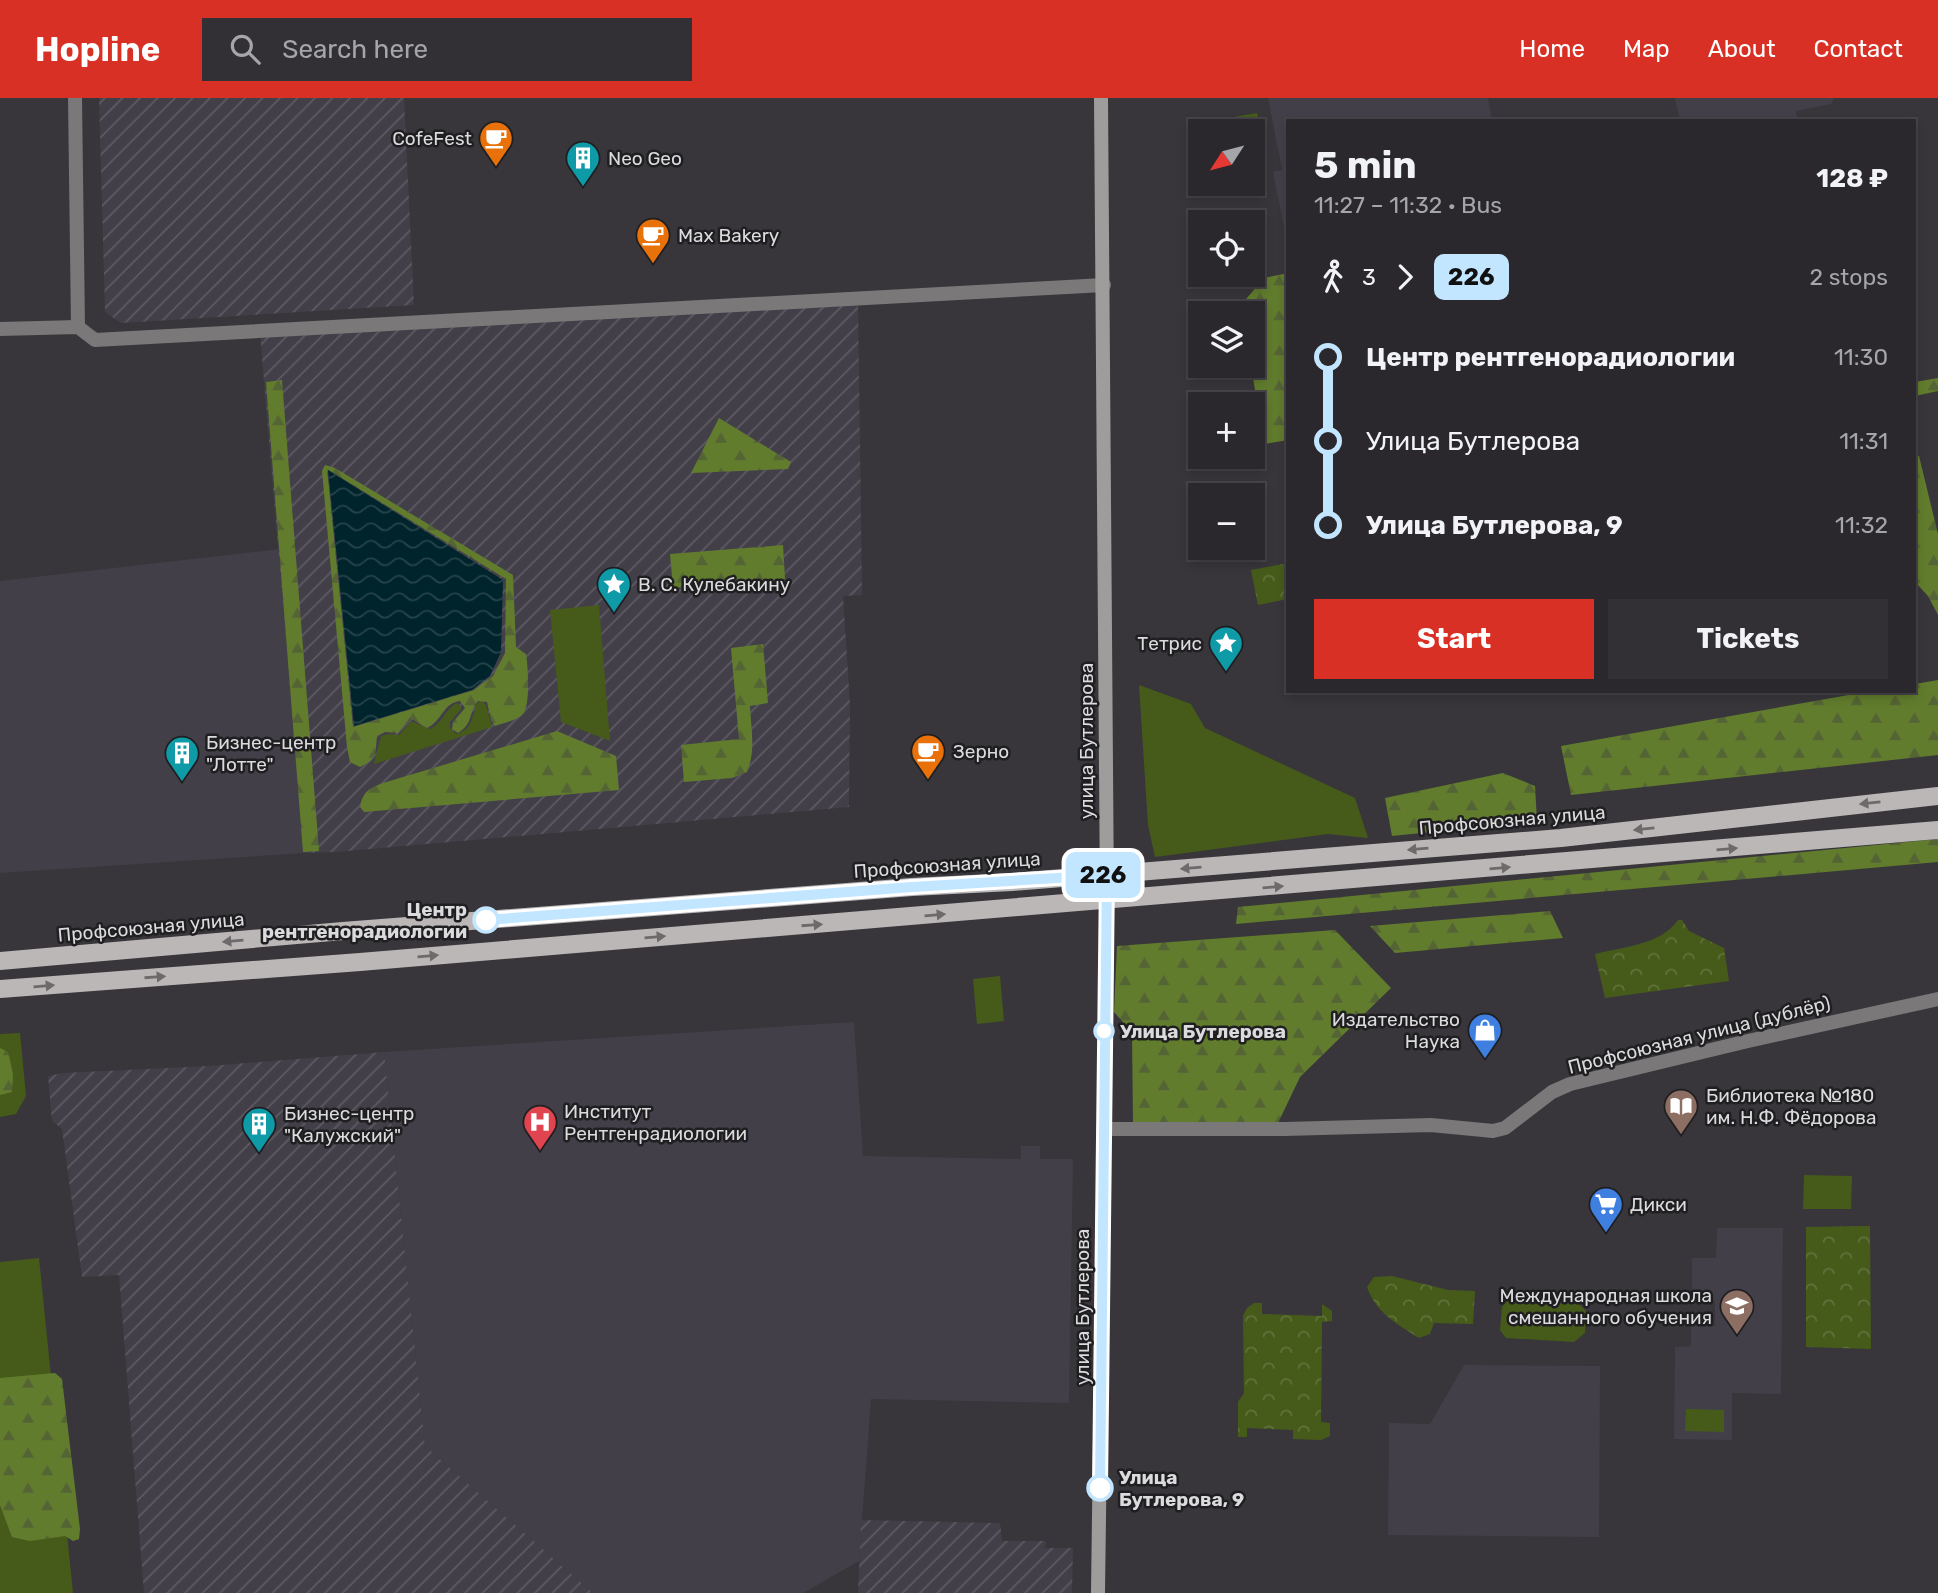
<!DOCTYPE html>
<meta charset="utf-8">
<style>
:root{--surface:#2a282c;--page:#323034;--text:#f1f3f6;--muted:#a5a6a9;--line:#464448;--accent:#d93025}
body{margin:0;font-family:Rubik,sans-serif;background:var(--page);color:var(--text);height:100vh;display:flex;flex-direction:column;font-size:26px;white-space:nowrap}
*{box-sizing:border-box;margin:0}
p{font-size:23px;color:var(--muted)}
.icon{flex:none;width:38px;height:38px;fill:none;stroke:currentColor;stroke-width:2;stroke-linecap:round;stroke-linejoin:round}
.map{position:relative;flex:1;overflow:hidden}
.side{position:absolute;left:1286px;top:21px;width:630px;height:574px;display:flex;flex-direction:column;background:var(--surface);border-radius:0px;box-shadow:0 4px 10px #0003,0 0 0 2px var(--line)}
.side>*{flex:none}
.badge{padding:0 14px;border-radius:10px;font-size:24px;line-height:46px}
.needle{width:46px;rotate:234deg}
.controls{position:absolute;left:1188px;top:21px;display:grid;gap:14px}
.controls a{display:grid;place-items:center;width:77px;height:77px;border-radius:0px;background:var(--surface);box-shadow:0 4px 10px #0003,0 0 0 2px var(--line);font-size:35px}
.map>.badge{position:absolute;translate:-50% -50%;box-shadow:0 0 0 4px #fff}
.legs{display:flex;align-items:center;gap:10px;height:77px;padding:0 28px;font-size:23px}
.legs p{margin-inline-start:auto}
.overview{display:flex;align-items:center;justify-content:space-between;height:119px;padding:0 28px}
h1{font-size:38px;font-weight:700;line-height:52px}
.cta{display:flex;gap:14px;margin-top:auto;padding:14px 28px}
.cta a{flex:1;height:80px;border-radius:0px;background:var(--accent);color:#fff;font-size:28px;font-weight:700;line-height:80px;text-align:center}
.cta a+a{background:var(--page);color:var(--text)}
ul{padding:0 28px;list-style:none}
li{display:flex;align-items:center;gap:24px;height:84px;font-size:26px}
li i{display:grid;place-items:center;width:10px;height:100%;margin:0 9px;background:currentColor}
li i::after{content:'';width:18px;height:18px;margin:-9px;border:5px solid;border-radius:50%;background:var(--surface)}
li p{margin-inline-start:auto}
li:first-child i{background:linear-gradient(#0000 50%,currentColor 0)}
li:last-child i{background:linear-gradient(currentColor 50%,#0000 0)}
header{display:flex;align-items:center;gap:42px;box-sizing:border-box;height:98px;padding:0 35px;background:var(--accent);color:#fff}
header strong{font-size:33px}
nav{display:flex;gap:38px;margin-inline-start:auto;font-size:24px}
.search{width:490px;height:63px;background:var(--page);display:flex;align-items:center;gap:18px;box-sizing:border-box;padding:0 24px;border-radius:0px;color:var(--muted);font-size:26px}
.map>svg:first-child{display:block}
.built{fill:#423f49}
.industrial{fill:url(#industrial-furrows)}
.green{fill:#465b1a}
.forest{fill:url(#forest-firs);fill-rule:evenodd}
.park{fill:url(#park-crowns)}
.water{fill:url(#water-waves)}
.lines{fill:none;stroke-linecap:round;stroke-linejoin:round}
.street{stroke:#7a7878;stroke-width:14}
.secondary{stroke:#9f9c9c;stroke-width:14}
.primary{stroke:#bcb7b7;stroke-width:18}
.oneway{fill:#6e6a6c}
.line-1-casing{stroke:#fff;stroke-width:16}
.line-1{stroke:#c2e6ff;stroke-width:10}
.stop-1-dot{fill:#fff;stroke:#c2e6ff;stroke-width:3.5}
.labels{text-anchor:middle;dominant-baseline:central;stroke-width:5;stroke-linejoin:round;paint-order:stroke}
.poi-label{font-size:19px;fill:#dbdadc;stroke:#1f1e20;text-anchor:start}
.street-label{font-size:19px;fill:#dbdadc;stroke:#1f1e20}
.stop-label{font-size:19px;font-weight:bold;fill:#dbdadc;stroke:#1f1e20;text-anchor:start}
</style>
<header>
<strong>Hopline</strong>
<div class="search"><svg class="icon" aria-label="search" viewBox="0 0 24 24"><circle cx="10" cy="10" r="6"/><path d="M15 15l6 6"/></svg>Search here</div>
<nav><a>Home</a><a>Map</a><a>About</a><a>Contact</a></nav>
</header>
<div class="map">
<svg width="1938" height="1495" viewBox="0 0 1938 1495">
<defs>
<pattern id="industrial-furrows" width="10" height="10" patternUnits="userSpaceOnUse" patternTransform="scale(1.75)"><rect width="10" height="10" fill="#423f49"/><path d="M-1 1l2-2M0 10L10 0M9 11l2-2" fill="none" stroke="#5d5a63"/></pattern>
<pattern id="forest-firs" width="22" height="20" patternUnits="userSpaceOnUse" patternTransform="scale(1.75)"><rect width="22" height="20" fill="#617c2d"/><path d="M5 1l3.5 6h-7zM16 11l3.5 6h-7z" fill="#556435"/></pattern>
<pattern id="park-crowns" width="20" height="18" patternUnits="userSpaceOnUse" patternTransform="scale(1.75)"><rect width="20" height="18" fill="#465b1a"/><path d="M2 6a3 3 0 1 1 6 0M12 15a3 3 0 1 1 6 0" fill="none" stroke="#60723b"/></pattern>
<pattern id="water-waves" width="16" height="10" patternUnits="userSpaceOnUse" patternTransform="scale(1.75)"><rect width="16" height="10" fill="#00242c"/><path d="M0 5q4-4 8 0t8 0" fill="none" stroke="#25434a"/></pattern>
</defs>
<rect width="100%" height="100%" fill="#38363a"/>
<g class="built">
<polygon points="1268,0 1488,0 1492,23 1288,23 1288,150 1273,74 1282,72"/>
<polygon points="1675,0 1834,0 1831,6 1796,13 1798,23 1680,23"/>
<polygon points="280,451 304,755 0,775 0,483"/>
<polygon points="854,924 863,1058 1021,1061 1021,1048 1040,1048 1040,1061 1073,1061 1069,1305 871,1301 859,1463 803,1495 593,1495 425,1348 384,954"/>
<polygon points="1717,1130 1783,1130 1781,1296 1732,1295 1732,1342 1674,1341 1675,1249 1691,1248 1691,1228 1715,1228 1715,1203 1692,1202 1692,1160 1716,1160"/>
<polygon points="1464,1267 1600,1268 1599,1439 1388,1437 1389,1325 1430,1326"/>
</g>
<g class="industrial">
<polygon points="99,0 404,0 414,207 121,225 105,214"/>
<polygon points="858,202 862,497 843,498 850,606 849,709 336,754 304,755 260,236"/>
<polygon points="384,954 425,1348 593,1495 144,1495 119,1177 82,1179 62,1031 52,1023 48,978 63,975 209,968"/>
<polygon points="861,1422 1000,1425 1002,1443 1046,1443 1045,1450 1073,1450 1072,1495 858,1495"/>
</g>
<g class="green">
<polygon points="599,507 610,643 561,624 550,512"/>
<polygon points="1139,587 1191,606 1205,630 1355,700 1368,740 1328,736 1155,759 1148,727"/>
<path d="M 482,603 L 486,607 L 492,629 L 374,666 L 381,638 L 389,636 L 399,637 L 411,623 L 430,631 C 443,625 445,611 457,605 L 462,610 L 450,624 L 450,630 L 456,636 C 472,632 472,619 477,605 Z"/>
<polygon points="1000,878 1004,923 977,926 973,881"/>
<polygon points="20,935 26,998 16,1016 0,1019 0,936"/>
<polygon points="1804,1077 1852,1078 1851,1111 1803,1111"/>
<polygon points="39,1160 73,1495 0,1495 0,1164"/>
<polygon points="1507,1203 1579,1206 1586,1213 1585,1235 1574,1244 1506,1240 1500,1232 1502,1209"/>
<polygon points="1686,1311 1724,1312 1724,1334 1685,1333"/>
</g>
<g class="forest">
<polygon points="1288,175 1288,342 1264,346 1251,268 1253,268 1253,215 1242,215 1241,207 1264,180"/>
<polygon points="1938,280 1938,293 1915,298 1915,284"/>
<polygon points="282,282 319,753 303,754 266,284"/>
<polygon points="719,320 791,364 788,371 691,375"/>
<polygon points="1919,358 1938,436 1938,517 1928,498 1915,484 1914,359"/>
<path d="M 325,367 L 335,370 L 513,477 L 516,549 L 526,556 C 528,567 531,610 522,617 C 515,623 503,625 495,628 L 491,622 L 487,604 L 478,603 C 468,615 474,625 458,635 L 452,631 L 453,624 L 465,610 L 460,603 C 443,605 443,622 427,630 L 410,620 L 398,635 L 385,634 L 377,638 C 375,656 378,660 360,669 L 350,664 L 347,649 L 322,373 ZM 327,371 L 506,481 L 505,555 L 493,578 L 474,592 L 353,629 Z"/>
<polygon points="783,447 785,481 673,490 670,456"/>
<path d="M 763,546 L 768,605 L 750,608 C 751,631 756,653 747,674 L 732,680 L 684,684 L 681,647 L 739,641 L 731,550 Z"/>
<polygon points="1938,582 1938,657 1571,697 1561,648 1871,593 1914,593 1915,586"/>
<path d="M 557,633 L 616,658 L 619,692 L 364,714 L 360,709 C 362,694 370,690 383,685 Z"/>
<polygon points="1503,675 1535,688 1537,723 1392,738 1385,700"/>
<polygon points="1938,741 1938,764 1236,826 1238,809"/>
<polygon points="1550,813 1563,840 1395,855 1370,828"/>
<polygon points="1335,832 1391,890 1300,979 1278,1025 1133,1024 1132,934 1114,914 1117,848"/>
<polygon points="0,950 8,954 13,976 12,994 0,997"/>
<polygon points="55,1275 62,1281 80,1431 79,1441 73,1443 65,1438 30,1443 12,1439 0,1407 0,1280"/>
</g>
<g class="park">
<polygon points="1257,15 1265,54 1253,56 1253,33 1236,33 1234,19"/>
<polygon points="1288,465 1288,501 1258,507 1251,472"/>
<path d="M 1678,822 L 1682,822 L 1689,833 L 1724,850 L 1729,883 L 1605,900 L 1595,856 C 1622,849 1661,847 1678,822 Z"/>
<polygon points="1870,1128 1871,1251 1806,1249 1806,1129"/>
<path d="M 1392,1178 L 1448,1192 L 1475,1193 L 1473,1226 L 1434,1225 L 1430,1236 L 1419,1240 C 1397,1226 1376,1215 1367,1189 L 1374,1179 Z"/>
<polygon points="1254,1205 1262,1205 1262,1216 1322,1218 1322,1206 1332,1213 1332,1223 1322,1224 1321,1324 1330,1325 1330,1338 1321,1342 1293,1341 1293,1332 1247,1330 1247,1339 1238,1339 1238,1304 1244,1295 1243,1218 1247,1210"/>
</g>
<polygon class="water" points="328,372 503,482 501,554 490,578 472,592 354,628"/>
<g class="lines">
<g class="street">
<polyline points="75,0 78,229"/>
<polyline points="0,231 78,229 95,242 1104,187"/>
<polyline points="1103,1031 1285,1031 1431,1027 1493,1033 1505,1030 1552,994 1570,986 1748,943 1938,901"/>
</g>
<polyline class="secondary" points="1098,1495 1107,803 1101,0"/>
<g class="primary">
<polyline points="0,863 343,833 912,789 1012,784 1561,740 1938,698"/>
<polyline points="0,891 360,864 1938,732"/>
</g>
</g>
<defs><path id="oneway-solid" d="M-6-.8H1V-3.2L6.5 0L1 3.2V.8H-6Z" transform="scale(1.75)"/></defs>
<g class="oneway">
<use href="#oneway-solid" transform="translate(1870 705) rotate(174)"/>
<use href="#oneway-solid" transform="translate(1644 731) rotate(174)"/>
<use href="#oneway-solid" transform="translate(1418 751) rotate(175)"/>
<use href="#oneway-solid" transform="translate(1727 751) rotate(-5)"/>
<use href="#oneway-solid" transform="translate(1191 770) rotate(175)"/>
<use href="#oneway-solid" transform="translate(1500 770) rotate(-5)"/>
<use href="#oneway-solid" transform="translate(1273 789) rotate(-5)"/>
<use href="#oneway-solid" transform="translate(935 817) rotate(-5)"/>
<use href="#oneway-solid" transform="translate(812 827) rotate(-4)"/>
<use href="#oneway-solid" transform="translate(655 839) rotate(-5)"/>
<use href="#oneway-solid" transform="translate(233 843) rotate(175)"/>
<use href="#oneway-solid" transform="translate(428 858) rotate(-5)"/>
<use href="#oneway-solid" transform="translate(155 879) rotate(-4)"/>
<use href="#oneway-solid" transform="translate(44 888) rotate(-5)"/>
</g>
<g class="lines">
<g class="line-1-casing">
<polyline id="line-1" points="486,822 912,789 1107,777 1100,1390"/>
</g>
<use href="#line-1" class="line-1"/>
</g>
<defs>
<g id="cafe-pin" transform="scale(1.75)"><path d="M0 17L-7.5 6A9.5 9.5 0 1 1 7.5 6Z" fill="#e8710a" stroke="#1f1e20"/><path d="M-5.5-4.5H6V0H3Q3 3.5 0 3.5H-2.5Q-5.5 3.5-5.5 0ZM3-3.2v2h1.7v-2ZM-6 4.5H4V6H-6Z" fill="#fff"/></g>
<g id="building-pin" transform="scale(1.75)"><path d="M0 17L-7.5 6A9.5 9.5 0 1 1 7.5 6Z" fill="#0f9aa8" stroke="#1f1e20"/><path d="M-4-6H4V6H1V3H-1V6H-4ZM-2.5-4.3h1.7v1.8h-1.7ZM.8-4.3h1.7v1.8H.8ZM-2.5-1h1.7V.8h-1.7ZM.8-1h1.7V.8H.8Z" fill="#fff"/></g>
<g id="sight-pin" transform="scale(1.75)"><path d="M0 17L-7.5 6A9.5 9.5 0 1 1 7.5 6Z" fill="#0f9aa8" stroke="#1f1e20"/><path d="M0-6L1.8-2.2L6-1.7L2.9 1.2L3.7 5.4L0 3.3L-3.7 5.4L-2.9 1.2L-6-1.7L-1.8-2.2Z" fill="#fff"/></g>
<g id="shop-pin" transform="scale(1.75)"><path d="M0 17L-7.5 6A9.5 9.5 0 1 1 7.5 6Z" fill="#3f7fe0" stroke="#1f1e20"/><path d="M-5-2.5h2.3a2.7 3.5 0 0 1 5.4 0H5L5.5 6h-11ZM-1.5-2.5h3a1.5 2.3 0 0 0-3 0Z" fill="#fff"/></g>
<g id="library-pin" transform="scale(1.75)"><path d="M0 17L-7.5 6A9.5 9.5 0 1 1 7.5 6Z" fill="#8d6e63" stroke="#1f1e20"/><path d="M-6-4Q-3-5.5-.7-3.5V5Q-3 3-6 4ZM6-4Q3-5.5 .7-3.5V5Q3 3 6 4Z" fill="#fff"/></g>
<g id="hospital-pin" transform="scale(1.75)"><path d="M0 17L-7.5 6A9.5 9.5 0 1 1 7.5 6Z" fill="#e0444e" stroke="#1f1e20"/><path d="M-5-5h3v3.5h4V-5h3V5h-3V1.5h-4V5h-3Z" fill="#fff"/></g>
<g id="supermarket-pin" transform="scale(1.75)"><path d="M0 17L-7.5 6A9.5 9.5 0 1 1 7.5 6Z" fill="#3f7fe0" stroke="#1f1e20"/><path d="M-6-5.5h2.5l.6 2H6L4.5 2H-2.5L-4.4-4H-6ZM-1.5 3.2a1.3 1.3 0 1 0 .1 0ZM3 3.2a1.3 1.3 0 1 0 .1 0Z" fill="#fff"/></g>
<g id="school-pin" transform="scale(1.75)"><path d="M0 17L-7.5 6A9.5 9.5 0 1 1 7.5 6Z" fill="#8d6e63" stroke="#1f1e20"/><path d="M0-5L7-2L0 1L-7-2ZM-4 1L0 2.5L4 1V4Q0 6-4 4Z" fill="#fff"/></g>
</defs>
<g fill-rule="evenodd">
<use href="#cafe-pin" x="496" y="40"/>
<use href="#building-pin" x="583" y="60"/>
<use href="#cafe-pin" x="653" y="137"/>
<use href="#sight-pin" x="614" y="486"/>
<use href="#sight-pin" x="1226" y="545"/>
<use href="#cafe-pin" x="928" y="653"/>
<use href="#building-pin" x="182" y="655"/>
<use href="#shop-pin" x="1485" y="932"/>
<use href="#library-pin" x="1681" y="1008"/>
<use href="#hospital-pin" x="540" y="1024"/>
<use href="#building-pin" x="259" y="1026"/>
<use href="#supermarket-pin" x="1606" y="1106"/>
<use href="#school-pin" x="1737" y="1208"/>
</g>
<g class="stop-1-dot">
<circle cx="486" cy="822" r="12"/>
<circle cx="1104" cy="933" r="9"/>
<circle cx="1100" cy="1390" r="12"/>
</g>
<g class="labels">
<g class="poi-label">
<text x="472" y="40" text-anchor="end">CofeFest</text>
<text x="608" y="60">Neo Geo</text>
<text x="678" y="137">Max Bakery</text>
<text x="638" y="486">В. С. Кулебакину</text>
<text x="1202" y="545" text-anchor="end">Тетрис</text>
<text x="206" y="644">Бизнес-центр<tspan x="206" dy="22">"Лотте"</tspan></text>
<text x="953" y="653">Зерно</text>
<text x="1460" y="921" text-anchor="end">Издательство<tspan x="1460" dy="22">Наука</tspan></text>
<text x="1706" y="997">Библиотека №180<tspan x="1706" dy="22">им. Н.Ф. Фёдорова</tspan></text>
<text x="564" y="1013">Институт<tspan x="564" dy="22">Рентгенрадиологии</tspan></text>
<text x="284" y="1015">Бизнес-центр<tspan x="284" dy="22">"Калужский"</tspan></text>
<text x="1630" y="1106">Дикси</text>
<text x="1712" y="1197" text-anchor="end">Международная школа<tspan x="1712" dy="22">смешанного обучения</tspan></text>
</g>
<g class="street-label">
<text transform="translate(1086 643) rotate(-90)">улица Бутлерова</text>
<text transform="translate(1512 722) rotate(-5)">Профсоюзная улица</text>
<text transform="translate(947 767) rotate(-4)">Профсоюзная улица</text>
<text transform="translate(151 829) rotate(-5)">Профсоюзная улица</text>
<text transform="translate(1699 937) rotate(-14)">Профсоюзная улица (дублёр)</text>
<text transform="translate(1082 1209) rotate(-90)">улица Бутлерова</text>
</g>
<g class="stop-label">
<text x="467" y="811" text-anchor="end">Центр<tspan x="467" dy="22">рентгенорадиологии</tspan></text>
<text x="1120" y="933">Улица Бутлерова</text>
<text x="1119" y="1379">Улица<tspan x="1119" dy="22">Бутлерова, 9</tspan></text>
</g>
</g>
</svg>
<div class="controls">
<a><svg class="needle" viewBox="-14 -14 28 28"><path d="M0-13l5 13h-10z" fill="#e53935"/><path d="M0 13l5-13h-10z" fill="#a5a6a9"/></svg></a>
<a><svg class="icon" aria-label="locate" viewBox="0 0 24 24"><circle cx="12" cy="12" r="6"/><path d="M12 2v4M12 18v4M2 12h4M18 12h4"/></svg></a>
<a><svg class="icon" aria-label="layers" viewBox="0 0 24 24"><path d="M12 4l9 5-9 5-9-5zM3 14l9 5 9-5"/></svg></a>
<a>+</a>
<a>−</a>
</div>
<b class="badge" style="left:1103px;top:777px;background:#c2e6ff;color:#111">226</b>
<section class="side">
<div class="overview"><div><h1>5 min</h1><p>11:27 – 11:32 · Bus</p></div><b>128 ₽</b></div>
<div class="legs"><svg class="icon" aria-label="walk" viewBox="0 0 24 24"><circle cx="13" cy="4" r="2"/><path d="M13 8l-2 6 4 7M11 14l-3 7M7 12l3-4h3l4 4"/></svg>3<svg class="icon" aria-label="forward" viewBox="0 0 24 24"><path d="M9 5l7 7-7 7"/></svg><b class="badge" style="background:#c2e6ff;color:#111">226</b><p>2 stops</p></div>
<ul>
<li><i style="color:#c2e6ff"></i><b>Центр рентгенорадиологии</b><p>11:30</p></li>
<li><i style="color:#c2e6ff"></i><span>Улица Бутлерова</span><p>11:31</p></li>
<li><i style="color:#c2e6ff"></i><b>Улица Бутлерова, 9</b><p>11:32</p></li>
</ul>
<div class="cta"><a>Start</a><a>Tickets</a></div>
</section>
</div>
